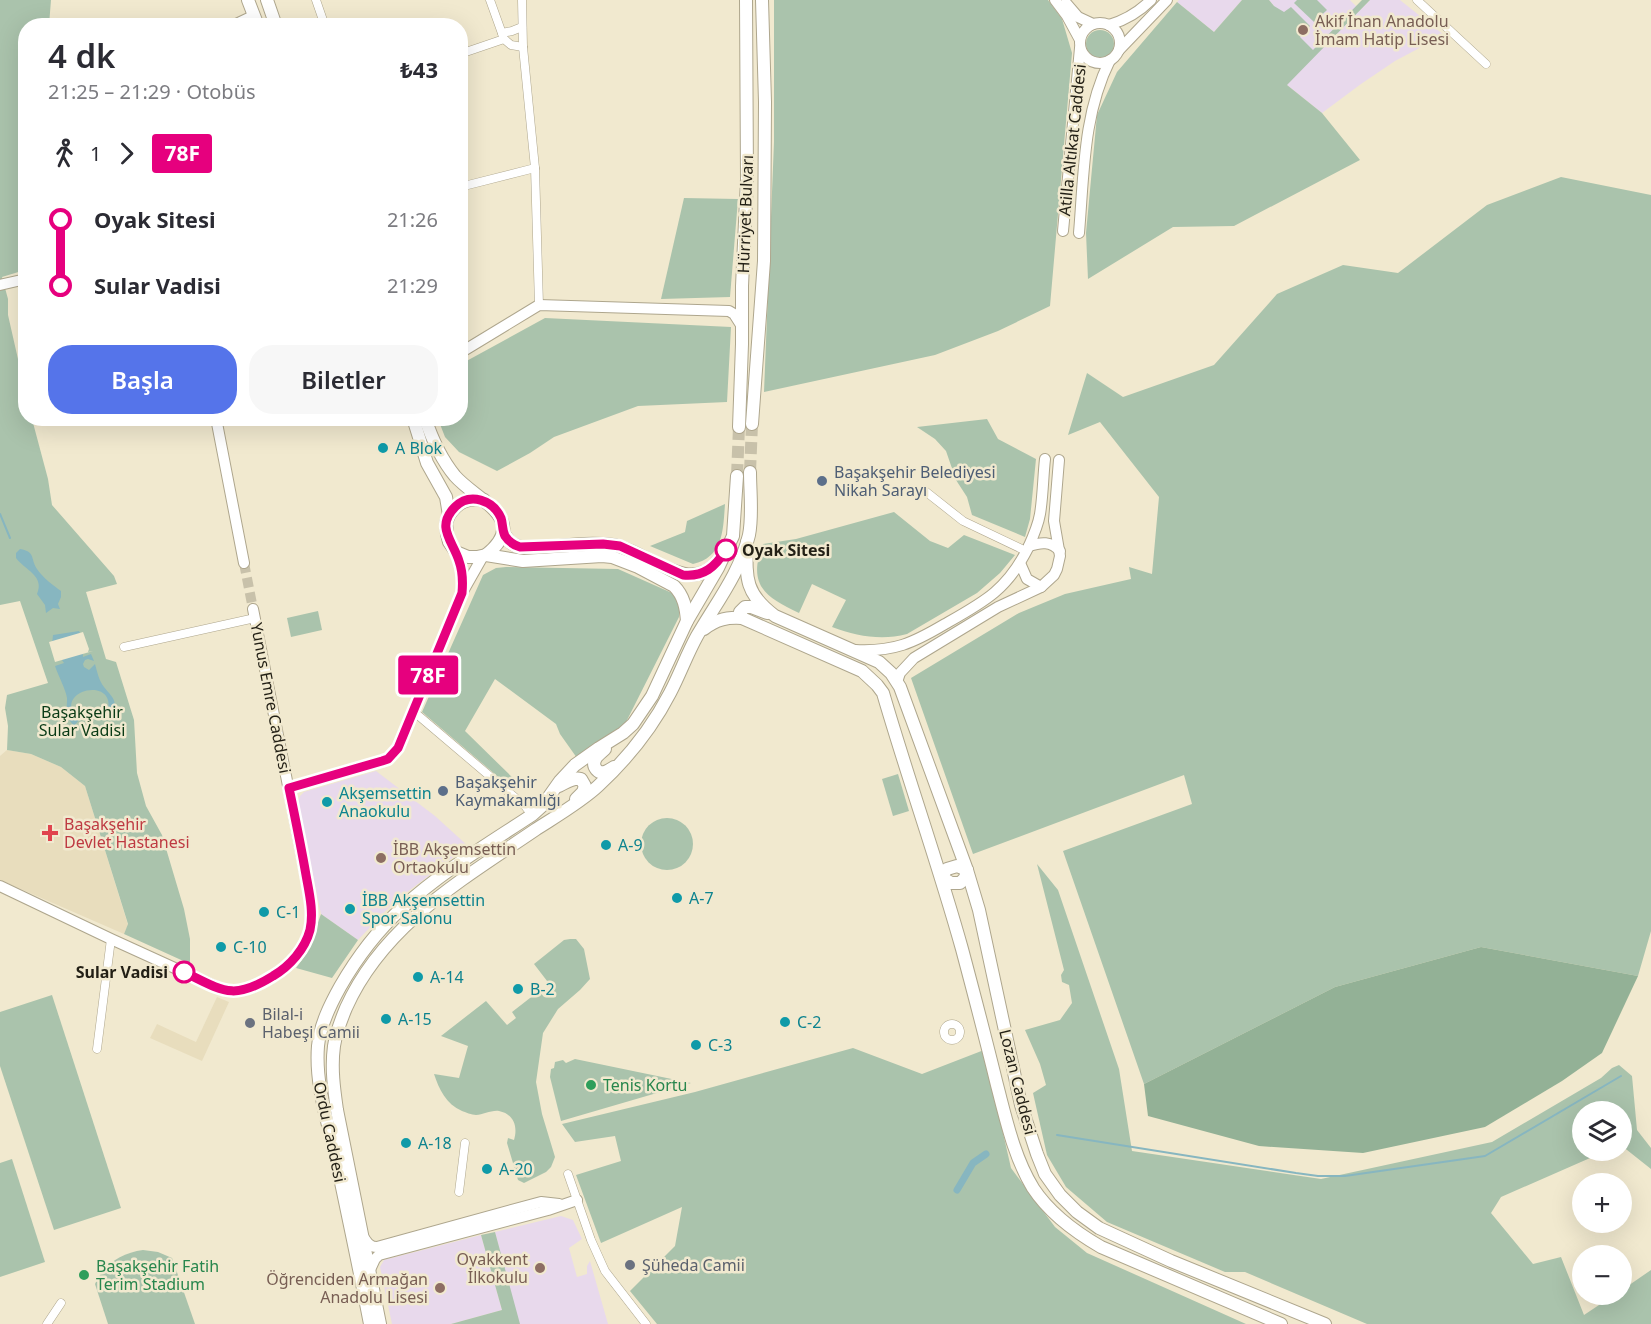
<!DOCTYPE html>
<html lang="tr">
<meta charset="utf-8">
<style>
:root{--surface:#fff;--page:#f7f7f7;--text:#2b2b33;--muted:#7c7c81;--accent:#5574ea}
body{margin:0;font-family:"Noto Sans",sans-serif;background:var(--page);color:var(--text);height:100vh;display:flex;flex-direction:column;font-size:22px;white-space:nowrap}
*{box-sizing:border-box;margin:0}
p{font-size:20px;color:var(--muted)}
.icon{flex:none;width:33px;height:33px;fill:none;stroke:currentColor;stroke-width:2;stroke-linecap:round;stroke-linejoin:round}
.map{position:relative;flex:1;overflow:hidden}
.drawer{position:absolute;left:18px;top:18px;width:450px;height:408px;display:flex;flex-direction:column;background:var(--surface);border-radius:24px;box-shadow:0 6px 24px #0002}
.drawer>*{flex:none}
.badge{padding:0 12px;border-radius:4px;font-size:21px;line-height:39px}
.controls{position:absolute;left:1572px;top:1101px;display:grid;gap:12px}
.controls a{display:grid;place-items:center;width:60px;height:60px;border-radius:50%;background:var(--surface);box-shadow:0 6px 24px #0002;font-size:30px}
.map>.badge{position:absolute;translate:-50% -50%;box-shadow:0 0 0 3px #fff}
.legs{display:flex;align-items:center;gap:9px;height:66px;padding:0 30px;font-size:20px}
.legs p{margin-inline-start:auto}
.headline{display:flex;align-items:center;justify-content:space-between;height:102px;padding:0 30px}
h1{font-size:33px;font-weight:600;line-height:45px}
.cta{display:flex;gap:12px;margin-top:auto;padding:12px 30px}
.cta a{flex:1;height:69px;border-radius:24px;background:var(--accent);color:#fff;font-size:24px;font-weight:600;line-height:69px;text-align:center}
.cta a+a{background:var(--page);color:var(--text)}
ul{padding:0 30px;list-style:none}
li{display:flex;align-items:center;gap:21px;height:66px;font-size:22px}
li i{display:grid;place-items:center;width:9px;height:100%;margin:0 8px;background:currentColor}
li i::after{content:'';width:15px;height:15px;margin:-8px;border:4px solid;border-radius:50%;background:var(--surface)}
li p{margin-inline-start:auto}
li:first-child i{background:linear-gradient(#0000 50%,currentColor 0)}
li:last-child i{background:linear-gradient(currentColor 50%,#0000 0)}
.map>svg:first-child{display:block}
.built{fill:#e8ddbd}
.education{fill:#e8d9ec}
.green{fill:#aac3ac}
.forest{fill:#93b196}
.water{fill:#87b6c0}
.pier{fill:#f1e9cf}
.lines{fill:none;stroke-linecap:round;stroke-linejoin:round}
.stream{stroke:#87b6c0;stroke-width:2}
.canal{stroke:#87b6c0;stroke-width:7}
.secondary-tunnel{stroke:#c8c1aa;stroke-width:10;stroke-dasharray:10 5;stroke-linecap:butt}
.primary-tunnel{stroke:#c8c1aa;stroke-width:12;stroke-dasharray:12 6;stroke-linecap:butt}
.street-casing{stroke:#aea68d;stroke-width:9}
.secondary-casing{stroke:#aea68d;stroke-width:12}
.primary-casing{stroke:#aea68d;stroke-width:14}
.street{stroke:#fff;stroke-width:8}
.secondary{stroke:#fff;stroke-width:10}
.primary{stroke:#fff;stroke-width:12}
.line-1-casing{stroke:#fff;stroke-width:14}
.line-1{stroke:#e6007e;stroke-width:9}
.education-dot{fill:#8d6e63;stroke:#f1e9cf;stroke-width:2}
.culture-dot{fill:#0f9aa8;stroke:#f1e9cf;stroke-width:2}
.service-dot{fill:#5c6f8a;stroke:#f1e9cf;stroke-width:2}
.stop-1-dot{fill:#fff;stroke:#e6007e;stroke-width:3}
.health-dot{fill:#e0444e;stroke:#f1e9cf;stroke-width:2}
.worship-dot{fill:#6b7280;stroke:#f1e9cf;stroke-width:2}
.leisure-dot{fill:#2e9e5b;stroke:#f1e9cf;stroke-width:2}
.labels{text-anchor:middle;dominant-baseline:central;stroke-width:5;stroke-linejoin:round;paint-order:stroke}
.education-label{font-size:16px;fill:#785e54;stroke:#f1e9cf;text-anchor:start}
.street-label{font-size:16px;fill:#221f15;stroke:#f1e9cf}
.culture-label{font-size:16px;fill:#0d838f;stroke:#f1e9cf;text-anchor:start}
.service-label{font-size:16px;fill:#4e5e75;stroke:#f1e9cf;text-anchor:start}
.stop-label{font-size:16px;font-weight:bold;fill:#221f15;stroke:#f1e9cf;text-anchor:start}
.park-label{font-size:16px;fill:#093a15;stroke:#f1e9cf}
.health-label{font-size:16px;fill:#be3a42;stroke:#f1e9cf;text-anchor:start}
.worship-label{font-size:16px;fill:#5b616d;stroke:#f1e9cf;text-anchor:start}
.leisure-label{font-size:16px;fill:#27864d;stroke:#f1e9cf;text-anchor:start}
</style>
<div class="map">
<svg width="1651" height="1324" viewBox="0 0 1651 1324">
<rect width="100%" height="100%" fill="#f1e9cf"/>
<g class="built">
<polygon points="7,750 31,754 61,767 85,786 128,925 124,934 0,880 0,756"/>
<polygon points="217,997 229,1002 202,1061 150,1038 157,1024 196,1042"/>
</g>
<g class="education">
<polygon points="1179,0 1242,0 1214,32 1177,2"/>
<polygon points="1269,0 1350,0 1360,10 1370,0 1400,0 1444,35 1395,61 1361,84 1322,113 1287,85 1274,6"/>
<polygon points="376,771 435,816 468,846 394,902 358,940 321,914 298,802 300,796 304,792"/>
<polygon points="561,1216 573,1220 582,1239 569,1248 577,1277 587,1274 587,1266 590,1261 608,1324 519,1324 495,1232"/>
<polygon points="481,1235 502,1310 451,1324 392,1324 380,1267 384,1260"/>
</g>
<g class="green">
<polygon points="0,0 51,0 49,25 26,26 25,270 2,277 8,299 8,315 25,390 26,418 32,419 48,479 52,505 114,576 117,584 86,592 106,659 116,662 134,720 137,773 146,806 162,835 184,909 190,939 190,964 124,934 128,924 85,786 61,767 31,754 7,750 8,726 5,708 7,695 48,683 20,601 0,605"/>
<polygon points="774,0 1048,0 1062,19 1072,53 1050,306 998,331 935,355 764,392 774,142"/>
<polygon points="1242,0 1269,0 1274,6 1284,12 1291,7 1310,26 1300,37 1313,50 1362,0 1370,0 1287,85 1322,113 1360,160 1234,226 1173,227 1088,279 1086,233 1097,115 1117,72 1177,2 1214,32"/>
<polygon points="1297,0 1317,0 1327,10 1314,22 1294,3"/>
<circle cx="1100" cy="44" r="14"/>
<polygon points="1561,177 1651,195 1651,931 1638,976 1481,947 1335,987 1144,1084 1063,851 1192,804 1184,775 973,854 911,678 1019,613 1065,594 1131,579 1129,567 1152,574 1159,497 1100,422 1068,435 1087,373 1123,397 1214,365 1277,294 1343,265 1398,273 1487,205"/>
<polygon points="684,198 738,199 730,297 661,299"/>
<polygon points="545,318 731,327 727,402 638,406 554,437 530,453 497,471 459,452 445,437 438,419 460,418 461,364"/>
<polygon points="987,419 998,439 1036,459 1030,519 1025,537 972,515 967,497 956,480 946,451 935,439 917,427"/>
<path d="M 725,504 C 723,529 724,557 693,564 L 650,546 L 685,532 L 687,521 Z"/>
<path d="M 894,512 L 930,541 L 948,548 L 964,535 L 1015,555 L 1000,573 L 977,593 L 907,634 C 881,641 857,636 832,627 L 846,600 L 812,584 L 799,613 C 765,597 747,585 763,544 L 796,539 Z"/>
<polygon points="506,567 618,569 672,593 680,605 679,617 622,730 577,758 560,734 556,724 495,679 465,731 516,781 510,787 422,712 483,575 496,568"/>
<polygon points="318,611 322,630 291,637 287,618"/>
<polygon points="898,774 909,811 893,816 882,779"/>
<circle cx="667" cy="844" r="26"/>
<polygon points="1037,864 1058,890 1119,1069 1132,1151 1321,1179 1492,1142 1601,1078 1612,1068 1619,1065 1632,1076 1637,1130 1651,1148 1651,1169 1622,1146 1622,1112 1582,1112 1582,1150 1606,1151 1501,1197 1491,1213 1533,1264 1561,1257 1584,1315 1614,1295 1622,1294 1622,1290 1651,1270 1651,1324 1367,1324 1245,1272 1225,1272 1107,1222 1066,1187 1047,1155 1033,1093 1046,1085 1040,1064 1025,1030 1060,1020 1072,1003 1069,985 1062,982 1061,975 1064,970"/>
<polygon points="321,914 358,940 332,978 296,968 307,953"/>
<path d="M 570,939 L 576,939 L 584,949 L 590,979 L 580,990 L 558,1009 L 543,1033 L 536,1082 L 542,1114 L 555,1157 L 551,1167 L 546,1172 L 524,1183 L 518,1180 L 507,1143 L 508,1138 L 514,1140 C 518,1127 514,1114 499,1111 C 491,1110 483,1115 476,1115 C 472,1115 465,1112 462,1111 C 446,1104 439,1089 434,1074 L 459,1078 L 468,1046 L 441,1036 L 486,1001 L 507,1025 L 516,1018 L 512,1012 L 539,991 L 544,997 L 554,990 L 534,964 L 564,940 Z"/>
<polygon points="52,995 121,1208 54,1230 0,1066 0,1012"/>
<polygon points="853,1048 922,1074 984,1050 1011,1168 1055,1227 1087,1253 1246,1324 657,1324 630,1291 675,1246 682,1207 601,1243 576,1175 621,1161 615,1136 575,1142 562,1124 695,1092"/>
<polygon points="575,1059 691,1083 561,1121 550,1077 551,1069 554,1068 555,1062 563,1060 566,1063"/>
<polygon points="12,1159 45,1262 0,1277 0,1163"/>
<polygon points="495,1232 520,1324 451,1324 502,1310 481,1235"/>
<path d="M 143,1250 L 158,1252 L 172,1258 L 195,1324 L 108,1324 L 95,1284 C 104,1264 121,1253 143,1250 Z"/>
</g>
<polygon class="forest" points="1481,947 1638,976 1602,1053 1562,1081 1485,1127 1363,1153 1259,1146 1148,1116 1144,1084 1335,987"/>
<g class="water">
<path d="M 20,549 C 36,552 30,558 37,569 C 42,577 54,586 61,591 L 61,597 L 58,604 L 60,609 L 53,608 L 46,613 L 45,605 L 37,594 C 45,576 25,570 16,558 L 16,553 Z"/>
<path d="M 79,631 L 81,635 L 83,657 L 91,654 L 94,661 L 88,659 L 85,660 L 83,664 L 84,667 L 89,670 L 95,664 C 97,671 99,681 104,687 C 112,697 117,699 114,713 L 108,711 C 116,674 49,692 79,720 L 74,726 C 64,714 67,712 67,698 C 66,690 58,675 55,666 L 64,663 L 62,660 L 57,660 L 52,644 L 53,635 Z"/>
</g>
<polygon class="pier" points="83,632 89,649 88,652 93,651 55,662 49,642"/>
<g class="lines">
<g class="stream">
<polyline points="0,514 10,538"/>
<polyline points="1057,1135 1296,1173 1318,1176 1345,1176 1485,1156 1621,1076"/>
</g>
<polyline class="canal" points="957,1190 973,1163 986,1154"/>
<polyline class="secondary-tunnel" points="244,563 253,609"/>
<g class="primary-tunnel">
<polyline points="750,472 752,424"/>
<polyline points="737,476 739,427"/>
</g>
<g class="street-casing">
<g id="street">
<polyline points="316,0 325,26"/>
<polyline points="490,0 504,39 511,45 523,47"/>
<polyline points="1417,0 1486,64"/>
<polyline points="502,33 512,31 522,27"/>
<polyline points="460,54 504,39"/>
<polyline points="535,168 539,305"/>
<polyline points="460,187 535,168 523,47 522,0"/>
<polyline points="925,491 963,521 1026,551"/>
<polyline points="124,647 255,618"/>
<polyline points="413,711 525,806 532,815"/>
<circle cx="952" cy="1032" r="8"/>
<polyline points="97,1049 111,939"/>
<polyline points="568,1174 591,1240 605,1271 646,1324"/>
<polyline points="459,1192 465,1143"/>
<polyline points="47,1324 61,1303"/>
</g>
</g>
<g class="secondary-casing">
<g id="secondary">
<polyline points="1055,0 1067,16 1080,40"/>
<polyline points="1066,3 1078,17 1093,24"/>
<circle cx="1100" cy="43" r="20"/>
<path d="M 1109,25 C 1126,20 1138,13 1151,0"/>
<polyline points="232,26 253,16"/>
<polyline points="1119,50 1167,0"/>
<polyline points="1063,231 1080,48"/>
<path d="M 1079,233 C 1084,174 1083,114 1110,60"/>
<polyline points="0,285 26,279"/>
<polyline points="460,353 539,305 729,311 734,314 741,325"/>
<polyline points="216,418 244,563"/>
<path d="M 1029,546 C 1041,542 1051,541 1060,551"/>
<polyline points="456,552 463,572 463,589"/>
<polyline points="1020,563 1027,579 1041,587"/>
<path d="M 855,650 C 894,652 913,643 945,624 C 984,602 1007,590 1028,548 C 1033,537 1038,526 1040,514 C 1043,496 1043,477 1045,459"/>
<polyline points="897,682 900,673 914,658 998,607 1041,587 1054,575 1057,569 1060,556 1054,521 1059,460"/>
<polyline points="289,788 383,761 388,759 398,748 462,593 483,556"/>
<path d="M 0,886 L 111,939 L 223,990 C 256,997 302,962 310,930 C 312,919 311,908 310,897 L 253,609"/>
<path d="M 362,1235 C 366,1241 369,1247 377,1247 L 541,1202 L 559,1204"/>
<polyline points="369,1272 375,1259 379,1255 548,1210 577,1200"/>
</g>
</g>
<g class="primary-casing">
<g id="primary">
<polyline points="248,0 258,26"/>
<polyline points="267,0 276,26"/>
<path d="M 413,418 L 427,463 L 446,497 L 449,515 L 446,523 L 447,534 L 449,542 L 456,552 L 468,557 L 477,557 L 486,555 L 523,561 L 602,556 L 612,557 L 638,567 L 674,586 C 684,596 686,608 687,621"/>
<path d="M 425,418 C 432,439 441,459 455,476 C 477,501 531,519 486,555"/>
<polyline points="752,424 764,261 765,102 762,0"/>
<polyline points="739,427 742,344 742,286 747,179 746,0"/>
<path d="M 449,515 C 458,502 468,497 484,500"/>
<path d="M 503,532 C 506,537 509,543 515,545 C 525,550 537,547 547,547 C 569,545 591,542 613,545 C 644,550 691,597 718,561"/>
<path d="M 747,542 C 746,577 744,593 775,616 L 879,662 L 891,673 L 900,687 L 967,870 L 979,910 L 1021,1105 L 1037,1154 L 1045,1174 L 1060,1195 L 1077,1212 L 1099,1228 L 1171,1261 L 1325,1324"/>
<polyline points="742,618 740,612 745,607 751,607 767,613"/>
<path d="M 704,629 C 716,619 728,617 742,618 L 862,671 L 877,685 L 883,693 C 908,779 938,863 962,949 C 974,994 986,1040 997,1085 C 1006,1119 1014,1157 1033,1188 C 1050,1214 1075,1232 1101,1247 L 1281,1324"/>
<path d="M 605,749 C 602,752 596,756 595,760 C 592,767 598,774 605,772 C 608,771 611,769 614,767"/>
<path d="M 559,786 C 567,782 573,777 581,779 L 585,786 L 583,792 L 576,799"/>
<polygon points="957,866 967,870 965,878 960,883 951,883 941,877 947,869"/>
<path d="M 370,1324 C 359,1267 347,1211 335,1154 C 327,1119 315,1083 318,1046 C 320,1025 330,1005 340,987 C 356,959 378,930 402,908 C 441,872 488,844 532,815 L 543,805 L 560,781 L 575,765 L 599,748 L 623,733 L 633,724 L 652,696 L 687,621 L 718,568 L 733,536 L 737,476"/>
<path d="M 380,1324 L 337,1110 C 334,1089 331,1068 334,1046 C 336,1033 341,1020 346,1008 C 383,925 463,879 535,830 C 555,817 581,802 598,786 C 627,759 652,728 670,693 C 680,674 687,654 697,636 C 716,603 740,573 749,535 C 753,515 750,492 750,472"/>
</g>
</g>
<use href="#street" class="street"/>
<use href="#secondary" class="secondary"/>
<use href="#primary" class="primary"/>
</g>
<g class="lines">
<g class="line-1-casing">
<path id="line-1" d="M 184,972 C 223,991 233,1001 273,976 C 290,966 305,949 310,930 C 314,912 309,892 306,875 C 301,846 295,817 289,788 L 382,761 L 388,759 L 398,748 L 462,593 C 463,582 463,572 459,561 C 453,541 435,527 455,507 C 470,492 493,500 501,518 C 503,524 502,530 505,536 C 509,542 513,545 520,547 L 603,544 L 620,546 L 683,575 C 704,577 715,567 726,550"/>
</g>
<use href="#line-1" class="line-1"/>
</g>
<g class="education-dot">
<circle cx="1303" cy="30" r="6"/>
<circle cx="381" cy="858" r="6"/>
<circle cx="540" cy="1268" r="6"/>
<circle cx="440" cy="1288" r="6"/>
</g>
<g class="culture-dot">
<circle cx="383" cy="448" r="6"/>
<circle cx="327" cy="802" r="6"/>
<circle cx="606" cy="845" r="6"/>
<circle cx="677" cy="898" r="6"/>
<circle cx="350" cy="909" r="6"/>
<circle cx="264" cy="912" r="6"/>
<circle cx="221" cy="947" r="6"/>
<circle cx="418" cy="977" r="6"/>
<circle cx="518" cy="989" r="6"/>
<circle cx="386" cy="1019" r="6"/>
<circle cx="785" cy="1022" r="6"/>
<circle cx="696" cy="1045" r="6"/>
<circle cx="406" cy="1143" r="6"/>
<circle cx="487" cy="1169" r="6"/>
</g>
<g class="service-dot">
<circle cx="822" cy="481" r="6"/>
<circle cx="443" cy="791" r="6"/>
</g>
<g class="stop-1-dot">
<circle cx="726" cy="550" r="10"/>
<circle cx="184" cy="972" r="10"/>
</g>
<path class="health-dot" d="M47 824h6v6h6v6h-6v6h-6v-6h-6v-6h6z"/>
<g class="worship-dot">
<circle cx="250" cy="1023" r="6"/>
<circle cx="630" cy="1265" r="6"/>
</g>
<g class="leisure-dot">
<circle cx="591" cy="1085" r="6"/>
<circle cx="84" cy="1275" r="6"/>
</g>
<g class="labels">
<g class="education-label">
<text x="1315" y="21">Akif İnan Anadolu<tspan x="1315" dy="18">İmam Hatip Lisesi</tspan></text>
<text x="393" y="849">İBB Akşemsettin<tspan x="393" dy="18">Ortaokulu</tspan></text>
<text x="528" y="1259" text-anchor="end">Oyakkent<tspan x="528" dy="18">İlkokulu</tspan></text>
<text x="428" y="1279" text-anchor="end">Öğrenciden Armağan<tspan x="428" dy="18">Anadolu Lisesi</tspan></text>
</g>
<g class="street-label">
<text transform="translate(1072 140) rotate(-84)">Atilla Altıkat Caddesi</text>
<text transform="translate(745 214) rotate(-88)">Hürriyet Bulvarı</text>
<text transform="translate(271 698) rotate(79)">Yunus Emre Caddesi</text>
<text transform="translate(1018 1082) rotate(76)">Lozan Caddesi</text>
<text transform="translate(330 1132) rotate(78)">Ordu Caddesi</text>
</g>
<g class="culture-label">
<text x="395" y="448">A Blok</text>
<text x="339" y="793">Akşemsettin<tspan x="339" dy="18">Anaokulu</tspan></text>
<text x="618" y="845">A-9</text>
<text x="689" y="898">A-7</text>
<text x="362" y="900">İBB Akşemsettin<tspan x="362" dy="18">Spor Salonu</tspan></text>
<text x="276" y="912">C-1</text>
<text x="233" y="947">C-10</text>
<text x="430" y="977">A-14</text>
<text x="530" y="989">B-2</text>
<text x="398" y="1019">A-15</text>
<text x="797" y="1022">C-2</text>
<text x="708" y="1045">C-3</text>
<text x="418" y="1143">A-18</text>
<text x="499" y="1169">A-20</text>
</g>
<g class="service-label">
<text x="834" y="472">Başakşehir Belediyesi<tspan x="834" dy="18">Nikah Sarayı</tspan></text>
<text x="455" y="782">Başakşehir<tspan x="455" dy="18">Kaymakamlığı</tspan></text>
</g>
<g class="stop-label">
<text x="742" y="550">Oyak Sitesi</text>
<text x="168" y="972" text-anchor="end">Sular Vadisi</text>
</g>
<g class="park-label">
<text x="82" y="712">Başakşehir<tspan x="82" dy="18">Sular Vadisi</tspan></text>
</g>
<g class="health-label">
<text x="64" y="824">Başakşehir<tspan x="64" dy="18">Devlet Hastanesi</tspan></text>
</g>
<g class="worship-label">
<text x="262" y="1014">Bilal-i<tspan x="262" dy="18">Habeşi Camii</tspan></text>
<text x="642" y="1265">Şüheda Camii</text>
</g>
<g class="leisure-label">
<text x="603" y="1085">Tenis Kortu</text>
<text x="96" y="1266">Başakşehir Fatih<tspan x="96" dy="18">Terim Stadium</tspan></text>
</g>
</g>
</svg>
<div class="controls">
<a><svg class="icon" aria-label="layers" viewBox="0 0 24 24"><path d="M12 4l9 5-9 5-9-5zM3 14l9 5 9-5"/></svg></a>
<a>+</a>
<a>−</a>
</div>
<b class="badge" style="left:428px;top:675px;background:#e6007e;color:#fff">78F</b>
<section class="drawer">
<div class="headline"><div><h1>4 dk</h1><p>21:25 – 21:29 · Otobüs</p></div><b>₺43</b></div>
<div class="legs"><svg class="icon" aria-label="walk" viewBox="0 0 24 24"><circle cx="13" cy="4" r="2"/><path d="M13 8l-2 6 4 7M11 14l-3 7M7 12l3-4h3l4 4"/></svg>1<svg class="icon" aria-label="forward" viewBox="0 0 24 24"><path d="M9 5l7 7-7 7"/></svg><b class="badge" style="background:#e6007e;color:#fff">78F</b></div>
<ul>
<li><i style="color:#e6007e"></i><b>Oyak Sitesi</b><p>21:26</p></li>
<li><i style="color:#e6007e"></i><b>Sular Vadisi</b><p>21:29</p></li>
</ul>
<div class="cta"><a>Başla</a><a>Biletler</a></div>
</section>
</div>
